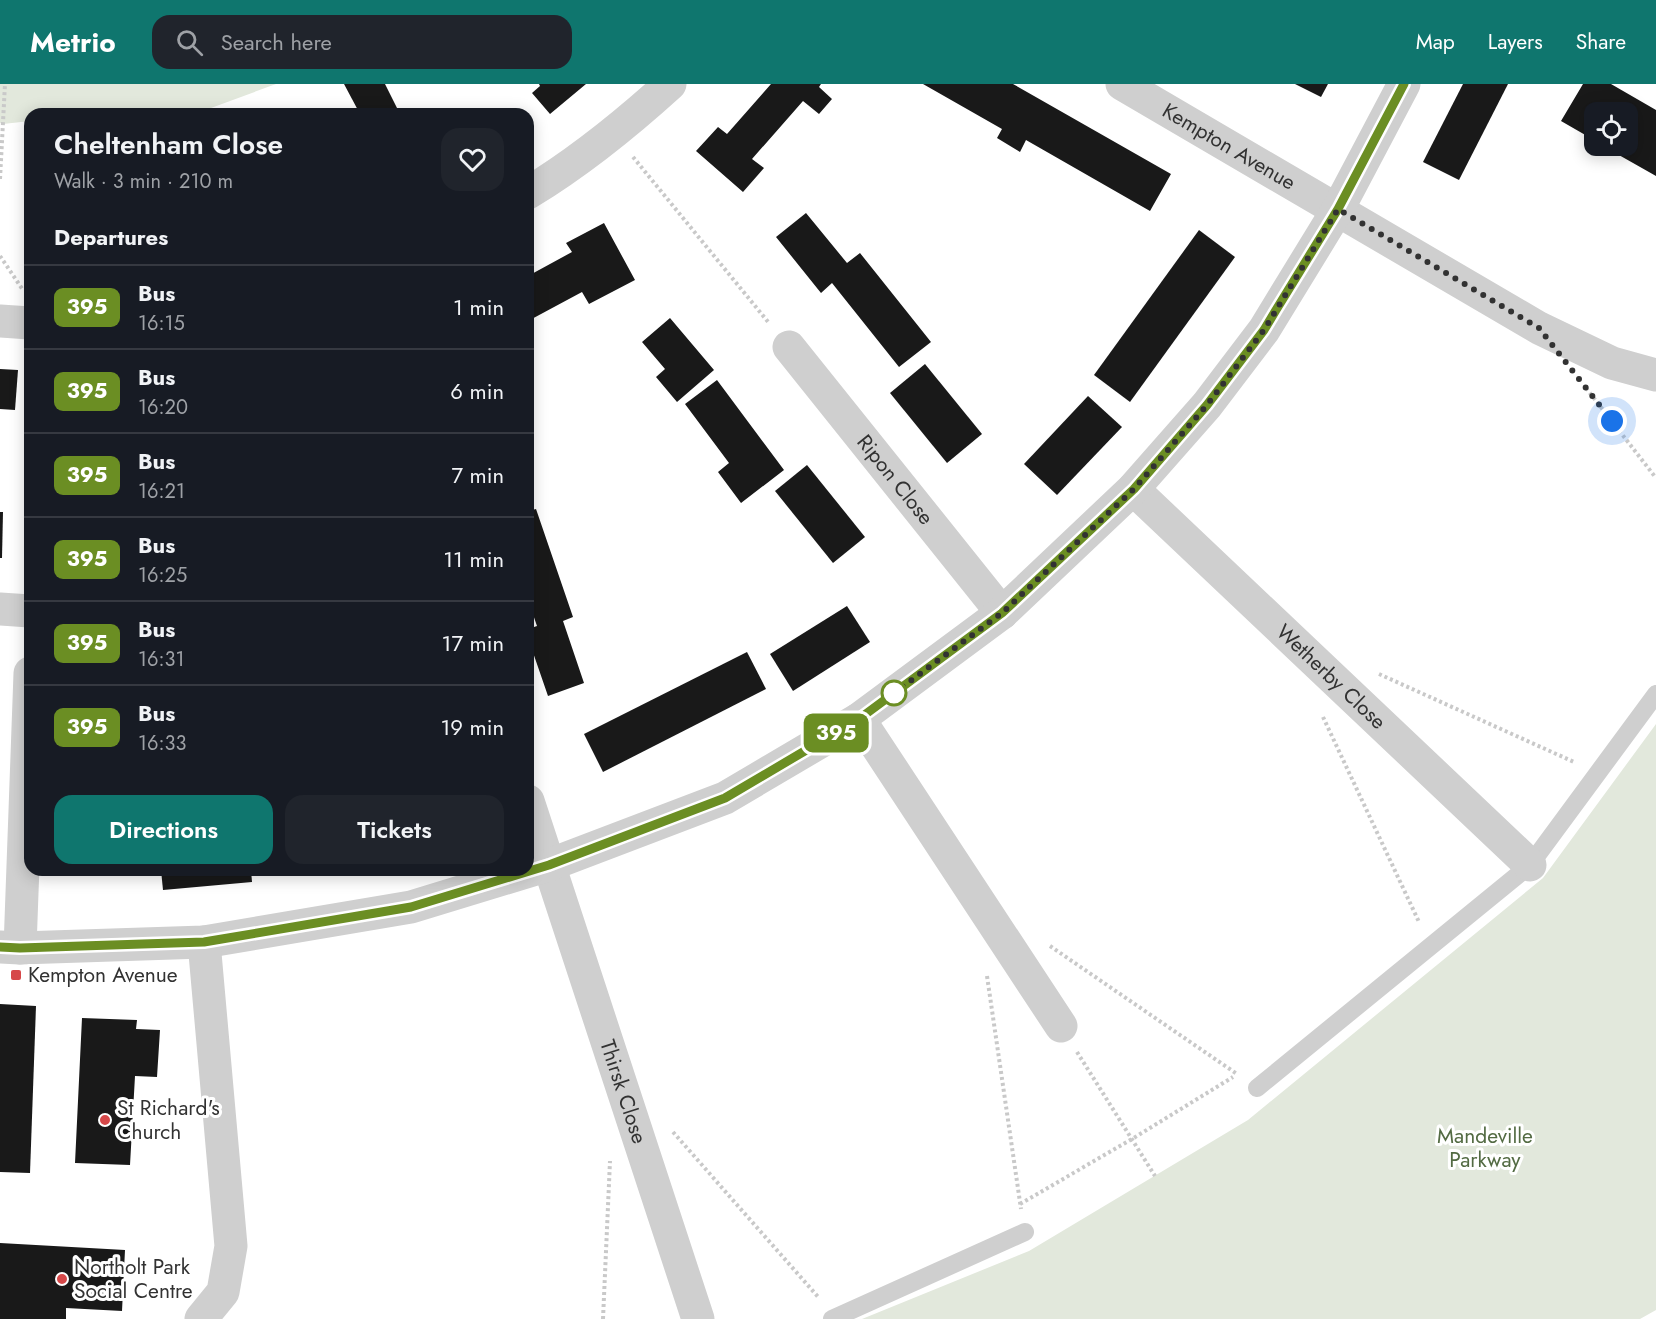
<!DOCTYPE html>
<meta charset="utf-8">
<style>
:root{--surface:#171b24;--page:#20242c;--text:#f1f3f6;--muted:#9ea1a6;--line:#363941;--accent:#0f766e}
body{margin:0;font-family:Jost,sans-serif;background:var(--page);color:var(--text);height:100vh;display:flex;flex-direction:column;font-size:22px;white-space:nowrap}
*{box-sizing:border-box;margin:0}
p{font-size:20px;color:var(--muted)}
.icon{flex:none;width:33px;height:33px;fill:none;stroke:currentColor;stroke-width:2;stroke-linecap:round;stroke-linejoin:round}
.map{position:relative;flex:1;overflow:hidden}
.drawer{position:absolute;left:24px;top:24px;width:510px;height:768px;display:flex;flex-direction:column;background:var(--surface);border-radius:18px;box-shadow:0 3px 15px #0003}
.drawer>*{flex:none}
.badge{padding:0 12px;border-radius:9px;font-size:21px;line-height:39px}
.fabs{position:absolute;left:1584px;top:18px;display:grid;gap:12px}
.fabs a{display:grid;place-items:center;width:54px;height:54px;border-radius:12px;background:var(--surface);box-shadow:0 3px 15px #0003;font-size:30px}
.you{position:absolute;width:30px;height:30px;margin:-15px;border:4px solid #fff;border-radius:50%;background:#1a73e8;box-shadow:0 0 0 9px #1a73e833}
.map>.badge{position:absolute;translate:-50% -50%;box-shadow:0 0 0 3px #fff}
h2{padding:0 30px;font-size:22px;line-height:54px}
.round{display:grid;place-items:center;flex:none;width:63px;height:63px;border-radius:18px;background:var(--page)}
.summary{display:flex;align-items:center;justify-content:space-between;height:102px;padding:0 30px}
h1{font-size:28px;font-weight:600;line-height:45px}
.button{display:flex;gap:12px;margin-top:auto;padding:12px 30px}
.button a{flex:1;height:69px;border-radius:18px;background:var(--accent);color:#fff;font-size:24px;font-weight:600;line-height:69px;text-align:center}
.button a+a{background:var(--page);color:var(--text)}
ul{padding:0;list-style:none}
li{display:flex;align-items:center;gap:18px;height:84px;padding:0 30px;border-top:2px solid var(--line)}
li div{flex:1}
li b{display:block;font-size:22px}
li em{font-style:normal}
li .badge{min-width:66px;font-weight:700;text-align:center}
header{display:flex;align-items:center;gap:36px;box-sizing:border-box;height:84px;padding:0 30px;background:var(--accent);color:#fff}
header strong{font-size:28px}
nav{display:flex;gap:33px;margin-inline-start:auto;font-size:21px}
.search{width:420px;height:54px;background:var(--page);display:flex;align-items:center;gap:15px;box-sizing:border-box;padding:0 21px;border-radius:18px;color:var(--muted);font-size:22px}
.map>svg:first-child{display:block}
.green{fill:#e2e8dc}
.building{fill:#191919}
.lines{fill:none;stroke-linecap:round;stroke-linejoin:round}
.path{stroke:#c9c9c9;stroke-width:4;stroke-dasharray:3 3;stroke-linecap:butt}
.lane{stroke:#cfcfcf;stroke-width:18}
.street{stroke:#cfcfcf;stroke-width:33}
.line-casing{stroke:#fff;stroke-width:14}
.line{stroke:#6b8e23;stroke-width:9}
.walk{stroke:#323232;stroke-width:6;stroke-dasharray:0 10.8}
.stop-dot{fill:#fff;stroke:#6b8e23;stroke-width:3}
.poi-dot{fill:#d64849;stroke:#fff;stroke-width:2}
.labels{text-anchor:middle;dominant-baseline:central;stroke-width:6;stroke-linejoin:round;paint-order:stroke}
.street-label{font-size:21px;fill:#323232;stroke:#fff}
.poi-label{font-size:21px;fill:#323232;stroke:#fff;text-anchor:start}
.park-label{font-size:21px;fill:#536b43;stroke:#fff}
</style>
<header>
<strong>Metrio</strong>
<div class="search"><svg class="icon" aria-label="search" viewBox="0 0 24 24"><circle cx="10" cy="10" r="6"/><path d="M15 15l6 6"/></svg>Search here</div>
<nav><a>Map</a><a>Layers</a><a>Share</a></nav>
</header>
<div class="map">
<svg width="1656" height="1235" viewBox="0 0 1656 1235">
<rect width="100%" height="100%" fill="#fff"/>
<g class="green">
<polygon points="0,0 276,0 211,24 129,30 30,30 30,37 3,40 0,39"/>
<polygon points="1656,640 1656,1226 1640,1235 862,1235 1029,1167 1248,1036 1543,794"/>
</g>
<g class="building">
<polygon points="344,0 385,0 400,30 360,30"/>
<polygon points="539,0 586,0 550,30 532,9 540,2"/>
<polygon points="771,0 821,0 819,3 832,15 819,30 803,17 752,75 764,84 743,108 696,67 718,43 727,50"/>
<polygon points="923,0 1013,0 1171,90 1150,127 1026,56 1020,68 997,54 1002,45"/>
<polygon points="1295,0 1328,0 1321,13"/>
<polygon points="1463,0 1508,0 1459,96 1423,78"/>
<polygon points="1583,0 1611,0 1656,26 1656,92 1603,62 1628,62 1628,28 1594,28 1594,56 1561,37"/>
<polygon points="806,129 847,179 860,169 931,258 899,283 832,199 821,209 776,153"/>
<polygon points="604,139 635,196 589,220 582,208 528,237 528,192 572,168 566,159"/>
<polygon points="1199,146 1235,173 1130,318 1094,291"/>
<polygon points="670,234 714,286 677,318 656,293 665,285 642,258"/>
<polygon points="925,280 982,350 947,379 890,309"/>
<polygon points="0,285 18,286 15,326 0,325"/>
<polygon points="717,296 784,386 741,419 718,388 729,379 685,320"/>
<polygon points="1088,312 1122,343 1057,411 1024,380"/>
<polygon points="807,381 865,453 833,479 775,407"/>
<polygon points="536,425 573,533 563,537 584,599 548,612 528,554 528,545 537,542 528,516 528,427"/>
<polygon points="0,428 3,428 2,474 0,474"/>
<polygon points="847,522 870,558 793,607 770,570"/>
<polygon points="747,568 766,605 603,688 584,650"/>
<polygon points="161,786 251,786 252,798 163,806"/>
<polygon points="0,920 36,922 30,1089 0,1088"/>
<polygon points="82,934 137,936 136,945 160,946 157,993 135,992 130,1081 75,1079"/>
<polygon points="0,1159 125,1166 122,1227 66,1224 66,1235 0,1235"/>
</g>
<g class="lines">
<g class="path">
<polyline points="633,73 769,239"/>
<polyline points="0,95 5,0"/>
<polyline points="0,172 23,206"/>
<polyline points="1586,304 1656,394"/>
<polyline points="1379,590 1574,678"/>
<polyline points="1323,633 1419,838"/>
<polyline points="1050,862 1237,990"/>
<polyline points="987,892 1021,1125"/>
<polyline points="1077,968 1155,1092"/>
<polyline points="673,1048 819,1214"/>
<polyline points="1020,1120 1132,1055 1233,993"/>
<polyline points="603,1235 610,1077"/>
</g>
<g class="lane">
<polyline points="1257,1004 1530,781 1656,610"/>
<polyline points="832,1235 1025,1148"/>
</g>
<g class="street">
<path id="s1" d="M 1122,0 L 1539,244 L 1612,279 L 1656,291"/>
<path d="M 528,109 C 579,78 626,40 670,0"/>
<polyline points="0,237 30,239"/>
<path id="s2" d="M 789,263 L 1002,529"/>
<path id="s3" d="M 1133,405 L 1530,781"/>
<polyline points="0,525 30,527"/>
<polyline points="859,635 1061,942"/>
<path id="s4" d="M 528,717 L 698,1235"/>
<polyline points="0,863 20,864 204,858 411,823 549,781 725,714 859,635 1002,529 1133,405 1207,321 1264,246 1338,125 1404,0"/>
<polyline points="20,864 30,589"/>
<polyline points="201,1235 223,1208 231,1162 204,858"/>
</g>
</g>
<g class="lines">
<g class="line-casing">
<polyline id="line" points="0,863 20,864 204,858 411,823 549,781 725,714 859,635 1002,529 1134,405 1207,321 1264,246 1276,226 1338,125 1404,0"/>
</g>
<use href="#line" class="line"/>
<polyline class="walk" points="894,609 1002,529 1134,405 1207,321 1264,246 1338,125 1539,244 1612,337"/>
</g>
<circle class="stop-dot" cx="894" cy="609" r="12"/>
<g class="poi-dot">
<rect x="10" y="885" width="12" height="12" rx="3"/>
<circle cx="105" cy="1036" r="6"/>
<circle cx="62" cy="1195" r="6"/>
</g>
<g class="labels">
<g class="street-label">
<text stroke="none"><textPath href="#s1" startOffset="124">Kempton Avenue</textPath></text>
<text stroke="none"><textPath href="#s2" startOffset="170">Ripon Close</textPath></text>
<text stroke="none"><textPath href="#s3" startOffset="273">Wetherby Close</textPath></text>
<text stroke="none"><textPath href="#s4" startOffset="306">Thirsk Close</textPath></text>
</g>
<g class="poi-label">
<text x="28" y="891">Kempton Avenue</text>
<text x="117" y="1024">St Richard's<tspan x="117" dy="24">Church</tspan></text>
<text x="74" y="1183">Northolt Park<tspan x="74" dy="24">Social Centre</tspan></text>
</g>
<g class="park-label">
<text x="1485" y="1052">Mandeville<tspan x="1485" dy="24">Parkway</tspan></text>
</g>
</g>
</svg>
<div class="fabs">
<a><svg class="icon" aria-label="locate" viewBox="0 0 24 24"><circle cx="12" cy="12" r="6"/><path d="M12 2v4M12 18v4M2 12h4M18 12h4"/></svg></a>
</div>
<div class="you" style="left:1612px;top:337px"></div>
<b class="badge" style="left:836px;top:649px;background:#6b8e23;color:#fff">395</b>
<section class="drawer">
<div class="summary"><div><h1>Cheltenham Close</h1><p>Walk · 3 min · 210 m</p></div><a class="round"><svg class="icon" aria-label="heart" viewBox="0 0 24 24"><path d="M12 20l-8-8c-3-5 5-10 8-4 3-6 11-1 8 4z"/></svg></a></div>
<h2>Departures</h2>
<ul>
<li><span class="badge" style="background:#6b8e23;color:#fff">395</span><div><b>Bus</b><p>16:15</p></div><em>1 min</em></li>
<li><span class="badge" style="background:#6b8e23;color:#fff">395</span><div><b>Bus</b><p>16:20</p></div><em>6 min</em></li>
<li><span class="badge" style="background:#6b8e23;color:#fff">395</span><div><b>Bus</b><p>16:21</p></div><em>7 min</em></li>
<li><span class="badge" style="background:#6b8e23;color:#fff">395</span><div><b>Bus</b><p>16:25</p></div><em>11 min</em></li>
<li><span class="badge" style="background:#6b8e23;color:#fff">395</span><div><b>Bus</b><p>16:31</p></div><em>17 min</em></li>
<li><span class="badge" style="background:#6b8e23;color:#fff">395</span><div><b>Bus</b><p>16:33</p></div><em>19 min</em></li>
</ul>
<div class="button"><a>Directions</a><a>Tickets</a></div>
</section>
</div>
